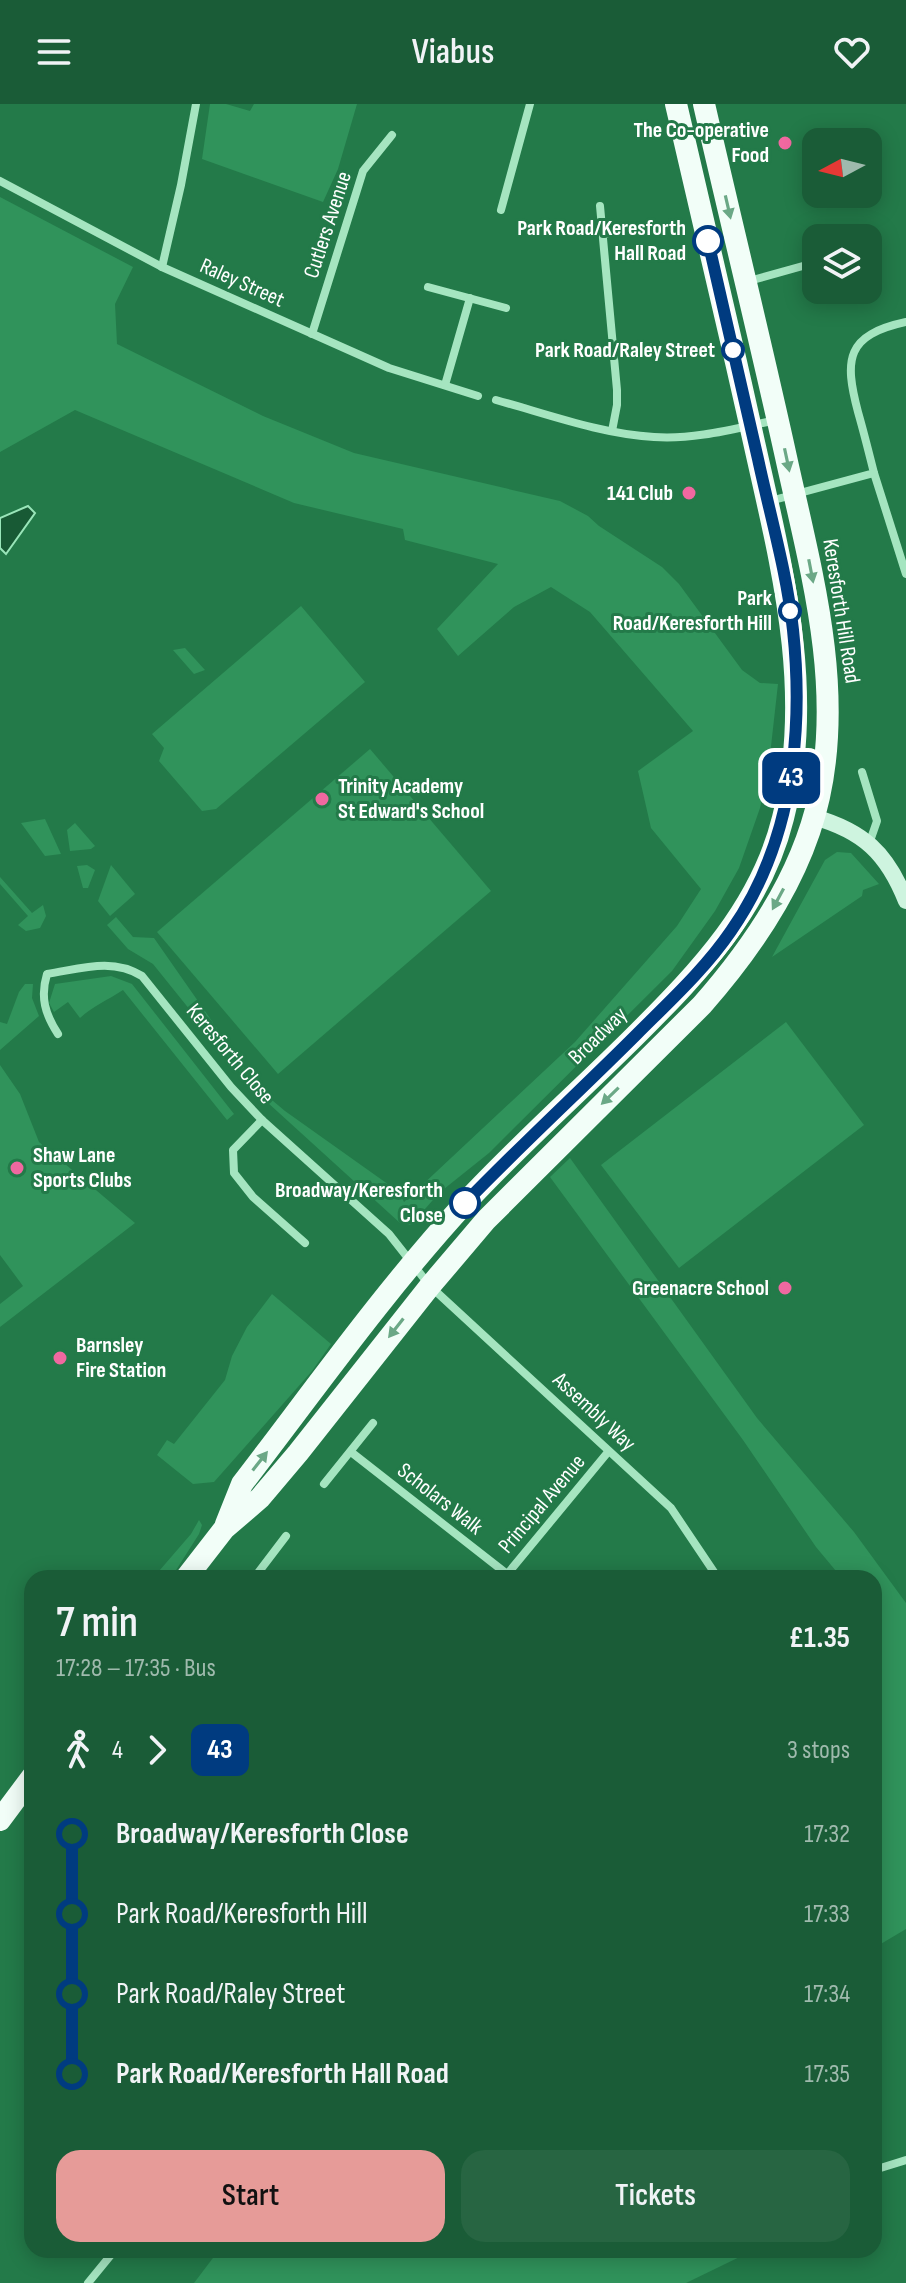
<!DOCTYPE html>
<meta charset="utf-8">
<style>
:root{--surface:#1a5c37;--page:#276542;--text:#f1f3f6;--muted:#9fbaad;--accent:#e69b98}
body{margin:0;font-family:"Sofia Sans Condensed",sans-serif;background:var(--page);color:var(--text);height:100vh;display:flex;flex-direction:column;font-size:30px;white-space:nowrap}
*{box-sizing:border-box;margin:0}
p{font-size:26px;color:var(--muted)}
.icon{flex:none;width:44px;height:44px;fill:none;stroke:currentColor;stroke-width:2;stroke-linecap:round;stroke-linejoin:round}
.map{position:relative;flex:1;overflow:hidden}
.sheet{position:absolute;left:24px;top:1466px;width:858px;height:688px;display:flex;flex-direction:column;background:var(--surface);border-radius:24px;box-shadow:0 4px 20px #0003}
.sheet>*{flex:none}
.badge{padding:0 16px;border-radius:12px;font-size:28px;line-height:52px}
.needle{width:52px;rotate:263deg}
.controls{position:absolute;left:802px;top:24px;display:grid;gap:16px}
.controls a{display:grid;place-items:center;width:80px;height:80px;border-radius:16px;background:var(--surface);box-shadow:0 4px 20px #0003;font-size:40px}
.map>.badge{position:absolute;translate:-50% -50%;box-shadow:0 0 0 4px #fff}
.legs{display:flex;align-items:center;gap:12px;height:88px;padding:0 32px;font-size:26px}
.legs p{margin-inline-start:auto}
.head{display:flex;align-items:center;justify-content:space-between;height:136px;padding:0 32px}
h1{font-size:44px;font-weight:600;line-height:60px}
.cta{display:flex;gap:16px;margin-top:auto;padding:16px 32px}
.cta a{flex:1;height:92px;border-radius:24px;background:var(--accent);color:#111;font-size:32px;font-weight:600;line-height:92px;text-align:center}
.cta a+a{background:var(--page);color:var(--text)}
ul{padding:0 32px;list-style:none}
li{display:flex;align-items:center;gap:28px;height:80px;font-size:30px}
li i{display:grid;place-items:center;width:12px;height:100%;margin:0 10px;background:currentColor}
li i::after{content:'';width:20px;height:20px;margin:-10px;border:6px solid;border-radius:50%;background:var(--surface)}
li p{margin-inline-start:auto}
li:first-child i{background:linear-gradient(#0000 50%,currentColor 0)}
li:last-child i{background:linear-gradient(currentColor 50%,#0000 0)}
header{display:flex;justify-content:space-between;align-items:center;height:104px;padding:0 32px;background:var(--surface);font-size:36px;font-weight:600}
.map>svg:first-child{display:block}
.green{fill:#30935b}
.water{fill:#185a35;stroke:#99e5b9;stroke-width:2}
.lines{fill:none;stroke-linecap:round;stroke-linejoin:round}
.minor{stroke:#a5e5c0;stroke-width:8}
.secondary{stroke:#cef4df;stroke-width:16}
.trunk{stroke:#f2fef8;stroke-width:22}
.oneway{fill:#6ba886}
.line-1-casing{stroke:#fff;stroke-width:18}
.line-1{stroke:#003b80;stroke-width:12}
.poi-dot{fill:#f068a0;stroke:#237a49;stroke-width:3}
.stop-1-dot{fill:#fff;stroke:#003b80;stroke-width:4}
.labels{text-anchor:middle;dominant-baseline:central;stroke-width:6;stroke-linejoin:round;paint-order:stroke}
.poi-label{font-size:22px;font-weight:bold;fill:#fff;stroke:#237a49;text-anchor:end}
.street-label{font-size:22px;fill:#fff;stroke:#237a49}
.stop-label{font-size:22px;font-weight:bold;fill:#fff;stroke:#237a49;text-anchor:end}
</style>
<header><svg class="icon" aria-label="menu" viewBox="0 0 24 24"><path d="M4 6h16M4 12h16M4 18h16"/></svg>Viabus<svg class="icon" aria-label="heart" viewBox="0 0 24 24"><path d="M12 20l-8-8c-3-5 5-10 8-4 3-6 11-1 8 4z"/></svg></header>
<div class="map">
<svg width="906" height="2179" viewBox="0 0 906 2179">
<rect width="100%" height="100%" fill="#237a49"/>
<g class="green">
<polygon points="210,0 226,0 250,7 254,0 357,0 338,65 323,98 202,55"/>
<polygon points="0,93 133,163 115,200 117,240 263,312 354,349 560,397 588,412 599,422 662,463 679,480 742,566 760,579 778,580 768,669 760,704 739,764 715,807 672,867 489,1049 439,1089 411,1121 400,1119 256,988 153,860 128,845 107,821 116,813 133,833 154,834 260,986 285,1007 399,1088 404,1098 575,938 677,822 701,785 651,724 638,667 693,627 590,508 551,483 514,503 458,552 437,525 498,460 405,436 403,425 294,399 75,306 0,348"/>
<polygon points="301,502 365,578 216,705 202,707 159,657 164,644 152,630"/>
<polygon points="185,544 205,566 194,570 173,546"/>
<polygon points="370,645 491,787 278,970 157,828"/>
<polygon points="45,715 61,750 45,752 21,719"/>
<polygon points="75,719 95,742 91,745 70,747 67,726"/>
<polygon points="837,748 851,749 879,780 863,786 862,792 772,853 825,756"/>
<polygon points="87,761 95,766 88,784 83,784 77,762"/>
<polygon points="111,761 135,790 110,812 98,797"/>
<polygon points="0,773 32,809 43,801 46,812 40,824 26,827 18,821 28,812 0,780"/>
<path d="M 111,872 L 132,880 L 234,1010 L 227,1016 L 123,886 C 108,896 93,902 80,914 L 68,898 L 54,908 L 49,899 L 55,880 Z"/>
<polygon points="25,880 33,880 32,894 39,912 0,946 0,918 7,920 19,888"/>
<polygon points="786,918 864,1021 679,1164 601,1061"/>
<polygon points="0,961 20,990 39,1038 135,1119 0,1223 0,1200 23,1182 0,1151"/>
<polygon points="570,1054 757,1314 854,1428 906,1499 906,1825 874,1844 874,1474 827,1474 836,1467 816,1443 743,1336 550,1073"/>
<polygon points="272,1190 331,1240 312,1267 214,1378 193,1380 157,1351 167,1336 174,1340 225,1276 232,1252 247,1223"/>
<polygon points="199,1416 202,1421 199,1430 171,1474 153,1474 191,1430"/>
<polygon points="219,2146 754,2146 686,2179 194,2179"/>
</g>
<polygon class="water" points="28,402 35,409 6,450 0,444 0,414"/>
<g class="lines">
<g class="minor">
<polyline points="0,77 162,163 389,264 478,292"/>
<polyline points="600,102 617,286 617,301 612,327"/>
<polyline points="501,106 530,0"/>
<polyline points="602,130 620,128"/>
<polyline points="162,163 181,81 196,0"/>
<polyline points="749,177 810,160"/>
<polyline points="428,183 506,204"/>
<polyline points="312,230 363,67 392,31"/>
<polyline points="445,281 470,194"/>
<path d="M 496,296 C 547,310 601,330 654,333 C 695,336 737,324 777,316"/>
<polyline points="874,369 906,470"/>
<path d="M 770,397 L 874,369 C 869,349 864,329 858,308 C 844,255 846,231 906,218"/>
<polyline points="862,668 877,717 869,740"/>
<path d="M 58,930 C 45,910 40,893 47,870 C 80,865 112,853 142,872 L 231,983 L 262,1016 L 389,1130 L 430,1182 L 671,1404 L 718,1474"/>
<polyline points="262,1016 233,1046 234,1069 253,1093 305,1139"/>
<polyline points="351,1348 507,1470"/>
<polyline points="324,1380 373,1319"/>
<polyline points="254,1474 286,1432"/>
<polyline points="504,1474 608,1348"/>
<polyline points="874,2066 906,2056"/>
<polyline points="88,2179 115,2146"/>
</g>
<path class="secondary" d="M 814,713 C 863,727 887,749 906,797"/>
<g class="trunk">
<path d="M 226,1420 L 242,1380 C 315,1285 385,1186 466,1098 C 521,1039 581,986 637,930 C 700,867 761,803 783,714 C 817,582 778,449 750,320 C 726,213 701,106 676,0"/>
<path d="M 186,1474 L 224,1425 L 260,1394 L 298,1349 L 430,1182 L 486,1116 L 702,901 C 754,842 802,771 819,693 C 844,579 810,463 786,353 C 760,235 731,118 704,0"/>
<polyline points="0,1716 32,1673"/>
</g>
</g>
<defs><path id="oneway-solid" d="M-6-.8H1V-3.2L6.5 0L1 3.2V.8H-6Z" transform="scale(2)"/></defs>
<g class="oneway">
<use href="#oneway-solid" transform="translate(728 103) rotate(77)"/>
<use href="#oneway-solid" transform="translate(787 356) rotate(78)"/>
<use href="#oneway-solid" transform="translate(811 467) rotate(79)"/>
<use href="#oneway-solid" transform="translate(778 795) rotate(118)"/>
<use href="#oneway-solid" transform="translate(610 992) rotate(136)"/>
<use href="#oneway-solid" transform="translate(396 1224) rotate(128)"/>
<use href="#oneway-solid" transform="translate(260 1357) rotate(-52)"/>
</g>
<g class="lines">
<g class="line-1-casing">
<path id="line-1" d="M 465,1099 C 521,1041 580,987 637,930 C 670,897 705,865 731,827 C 792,740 804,629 793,526 C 787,469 770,411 758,355 C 741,282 724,209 708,137"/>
</g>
<use href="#line-1" class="line-1"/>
</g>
<g class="poi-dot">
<circle cx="785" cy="39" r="8"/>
<circle cx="689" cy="389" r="8"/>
<circle cx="322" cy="695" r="8"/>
<circle cx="17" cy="1064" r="8"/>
<circle cx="785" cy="1184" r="8"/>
<circle cx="60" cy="1254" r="8"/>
</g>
<g class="stop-1-dot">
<circle cx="708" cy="137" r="14"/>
<circle cx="733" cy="246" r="10"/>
<circle cx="790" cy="507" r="10"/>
<circle cx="465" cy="1099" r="14"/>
</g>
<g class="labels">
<g class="poi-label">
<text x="769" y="26">The Co-operative<tspan x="769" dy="25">Food</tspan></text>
<text x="673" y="389">141 Club</text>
<text x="338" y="682" text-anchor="start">Trinity Academy<tspan x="338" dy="25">St Edward's School</tspan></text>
<text x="33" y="1051" text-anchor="start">Shaw Lane<tspan x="33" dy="25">Sports Clubs</tspan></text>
<text x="769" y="1184">Greenacre School</text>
<text x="76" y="1241" text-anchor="start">Barnsley<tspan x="76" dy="25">Fire Station</tspan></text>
</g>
<g class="street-label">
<text transform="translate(328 121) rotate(-72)">Cutlers Avenue</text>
<text transform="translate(242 179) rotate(24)">Raley Street</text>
<text transform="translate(841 507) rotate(81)">Keresforth Hill Road</text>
<text transform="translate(598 932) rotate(-44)">Broadway</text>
<text transform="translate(230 950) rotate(50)">Keresforth Close</text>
<text transform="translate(594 1308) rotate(43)">Assembly Way</text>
<text transform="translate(440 1395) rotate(38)">Scholars Walk</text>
<text transform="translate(542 1400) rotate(-50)">Principal Avenue</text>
</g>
<g class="stop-label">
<text x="686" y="124">Park Road/Keresforth<tspan x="686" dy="25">Hall Road</tspan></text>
<text x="715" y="246">Park Road/Raley Street</text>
<text x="772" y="494">Park<tspan x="772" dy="25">Road/Keresforth Hill</tspan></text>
<text x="443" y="1086">Broadway/Keresforth<tspan x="443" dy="25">Close</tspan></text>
</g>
</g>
</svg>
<div class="controls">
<a><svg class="needle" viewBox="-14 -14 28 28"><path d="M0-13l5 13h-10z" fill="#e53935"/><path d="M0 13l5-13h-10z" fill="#9fbaad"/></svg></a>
<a><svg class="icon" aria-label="layers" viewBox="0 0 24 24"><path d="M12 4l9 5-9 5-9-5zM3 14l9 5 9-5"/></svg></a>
</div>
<b class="badge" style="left:791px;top:674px;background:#003b80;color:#fff">43</b>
<section class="sheet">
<div class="head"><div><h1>7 min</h1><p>17:28 – 17:35 · Bus</p></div><b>£1.35</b></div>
<div class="legs"><svg class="icon" aria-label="walk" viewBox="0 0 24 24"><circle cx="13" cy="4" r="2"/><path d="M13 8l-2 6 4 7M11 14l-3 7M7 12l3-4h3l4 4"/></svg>4<svg class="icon" aria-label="forward" viewBox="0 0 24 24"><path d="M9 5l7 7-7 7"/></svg><b class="badge" style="background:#003b80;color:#fff">43</b><p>3 stops</p></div>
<ul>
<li><i style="color:#003b80"></i><b>Broadway/Keresforth Close</b><p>17:32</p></li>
<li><i style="color:#003b80"></i><span>Park Road/Keresforth Hill</span><p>17:33</p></li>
<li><i style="color:#003b80"></i><span>Park Road/Raley Street</span><p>17:34</p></li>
<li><i style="color:#003b80"></i><b>Park Road/Keresforth Hall Road</b><p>17:35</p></li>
</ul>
<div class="cta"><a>Start</a><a>Tickets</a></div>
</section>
</div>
